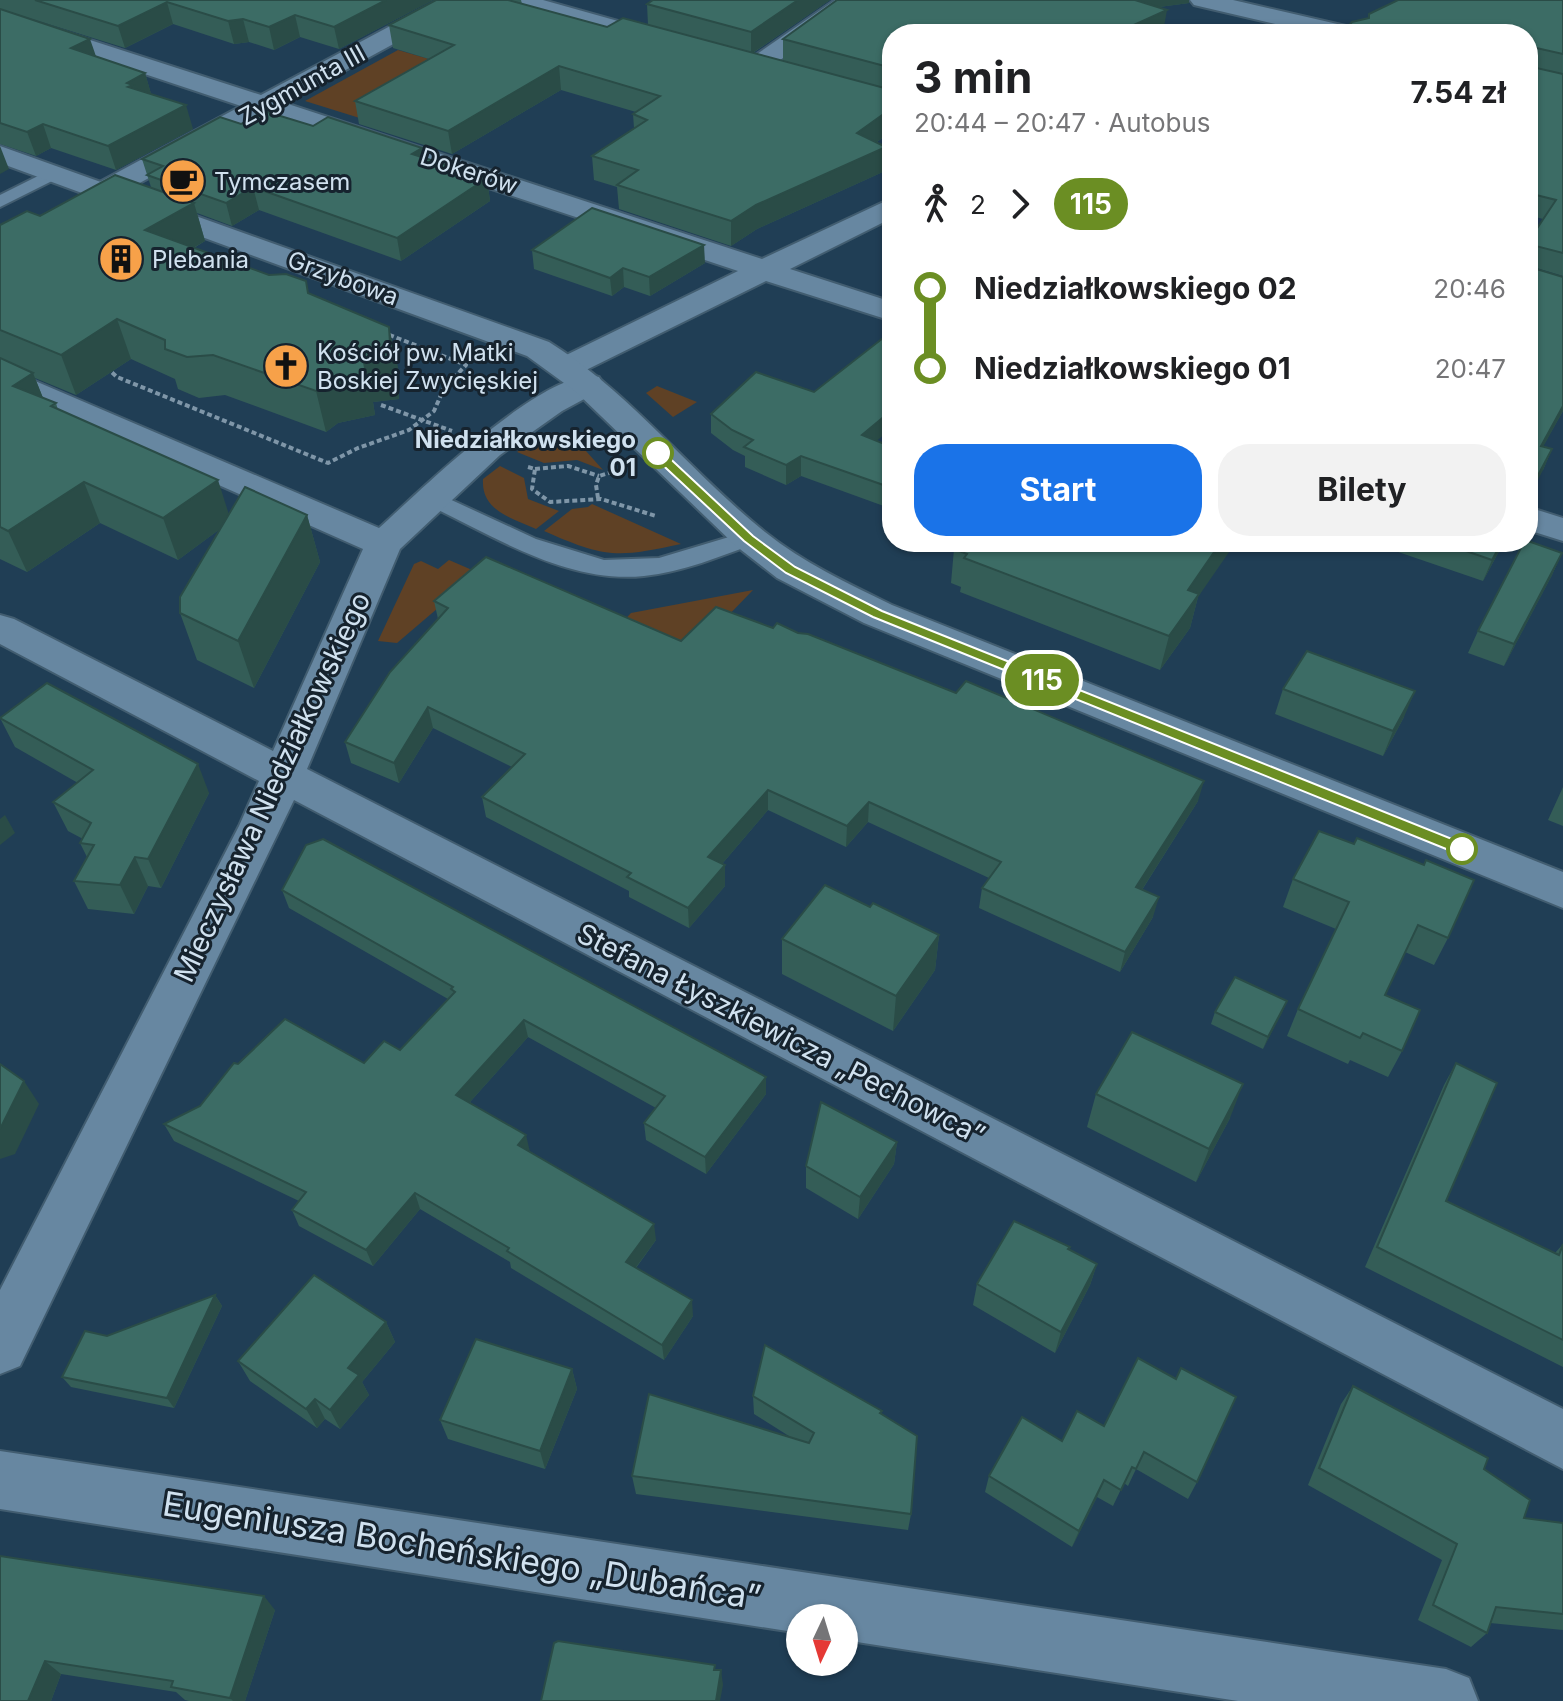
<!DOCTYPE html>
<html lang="pl">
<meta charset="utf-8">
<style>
:root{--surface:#fff;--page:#f2f2f2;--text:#202124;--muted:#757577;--accent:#1a73e8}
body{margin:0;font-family:Inter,sans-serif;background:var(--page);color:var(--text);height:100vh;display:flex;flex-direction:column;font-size:30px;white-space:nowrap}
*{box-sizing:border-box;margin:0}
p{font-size:26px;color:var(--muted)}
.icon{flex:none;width:44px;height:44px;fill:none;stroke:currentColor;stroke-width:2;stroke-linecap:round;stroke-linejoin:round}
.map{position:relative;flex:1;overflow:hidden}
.sheet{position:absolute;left:882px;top:24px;width:656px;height:528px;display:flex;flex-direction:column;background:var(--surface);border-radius:32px;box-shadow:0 2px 6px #0004}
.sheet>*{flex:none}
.badge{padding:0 16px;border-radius:26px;font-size:28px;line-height:52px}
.needle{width:52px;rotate:184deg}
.controls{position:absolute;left:786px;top:1604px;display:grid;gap:16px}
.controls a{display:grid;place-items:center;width:72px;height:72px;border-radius:50%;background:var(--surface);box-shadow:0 2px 6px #0004;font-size:40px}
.map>.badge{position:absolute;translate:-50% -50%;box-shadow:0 0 0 4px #fff}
.legs{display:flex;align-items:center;gap:12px;height:88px;padding:0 32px;font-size:26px}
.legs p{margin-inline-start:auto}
.overview{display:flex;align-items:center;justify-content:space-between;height:136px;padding:0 32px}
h1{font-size:44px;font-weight:700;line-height:60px}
.button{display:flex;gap:16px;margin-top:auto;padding:16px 32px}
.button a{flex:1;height:92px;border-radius:32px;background:var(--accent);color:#fff;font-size:32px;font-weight:700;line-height:92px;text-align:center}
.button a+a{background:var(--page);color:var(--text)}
ul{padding:0 32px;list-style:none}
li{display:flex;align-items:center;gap:28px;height:80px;font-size:30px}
li i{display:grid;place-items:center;width:12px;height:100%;margin:0 10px;background:currentColor}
li i::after{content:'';width:20px;height:20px;margin:-10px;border:6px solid;border-radius:50%;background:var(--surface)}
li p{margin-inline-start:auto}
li:first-child i{background:linear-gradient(#0000 50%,currentColor 0)}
li:last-child i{background:linear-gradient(currentColor 50%,#0000 0)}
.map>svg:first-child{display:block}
.green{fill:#5f4125}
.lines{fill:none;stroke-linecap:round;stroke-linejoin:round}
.service-casing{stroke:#425d70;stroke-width:4}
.minor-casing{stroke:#425d70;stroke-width:4}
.tertiary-casing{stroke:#425d70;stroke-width:4}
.path-far1{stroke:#7f96a8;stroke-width:3;stroke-dasharray:4 2;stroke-linecap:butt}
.path{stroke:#7f96a8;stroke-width:4;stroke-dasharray:5 3;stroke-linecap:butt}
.service{fill:#6787a1;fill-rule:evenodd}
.minor{fill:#6787a1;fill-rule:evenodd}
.tertiary{fill:#6787a1;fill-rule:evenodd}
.wall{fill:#345d57}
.shaded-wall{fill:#2a4c47}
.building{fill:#3c6c65;stroke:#2a4c47;stroke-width:2}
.line-1{fill:#6b8e23;stroke:#fff;stroke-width:2}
.stop-1-dot{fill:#fff;stroke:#6b8e23;stroke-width:4}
.labels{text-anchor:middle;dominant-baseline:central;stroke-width:6;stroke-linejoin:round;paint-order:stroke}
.far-street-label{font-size:24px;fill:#d0e1ef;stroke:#16232e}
.far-poi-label{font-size:24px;fill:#d0e1ef;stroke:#16232e;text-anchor:start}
.far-stop-label{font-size:24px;font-weight:bold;fill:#d0e1ef;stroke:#16232e;text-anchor:end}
.street-label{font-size:28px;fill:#d0e1ef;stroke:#16232e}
.near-street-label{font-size:34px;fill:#d0e1ef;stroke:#16232e}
</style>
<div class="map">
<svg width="1563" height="1701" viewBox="0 0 1563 1701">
<rect width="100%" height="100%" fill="#203e55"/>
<g class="green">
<polygon points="398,50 457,67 366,120 305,101"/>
<polygon points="657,386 697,402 673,417 646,393"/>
<polygon points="553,435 577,441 603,470 577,460 544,463 517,452 533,440"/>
<path d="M 500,466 L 524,478 L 528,499 L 559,511 L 536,529 C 512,518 481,511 483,479 Z"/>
<path d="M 592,504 L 681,544 C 616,558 605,558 544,531 L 572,509 L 588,507 Z"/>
<polygon points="449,560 479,573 397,643 378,641 414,564 421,561 438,569"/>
<polygon points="753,590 688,657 618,627 631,613"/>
</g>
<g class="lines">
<g class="service-casing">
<g id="service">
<polygon points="54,168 63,173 60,177 0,207 0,195"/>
<path d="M 432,491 L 536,539 L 604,560 L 659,558 L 749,531 L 757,533 L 761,538 L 757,543 C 721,556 683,572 644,576 C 566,584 492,535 424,503 L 421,498 L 424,493 Z"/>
</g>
</g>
<g class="minor-casing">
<g id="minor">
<polygon points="439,0 469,0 465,5 285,103 762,259 892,198 892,218 790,269 892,302 892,321 766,281 578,374 567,377 556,374 551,367 556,360 738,271 266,114 114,197 104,199 94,197 90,191 94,185 241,106 0,26 0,11 261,95"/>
<polygon points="504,0 543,0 675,37 678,42 675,47 666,49 508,5"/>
<polygon points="835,0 863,0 765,71 747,71 743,66 747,61"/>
<polygon points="1190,0 1233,0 1359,29 1362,34 1318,34 1194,5"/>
<path d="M 0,366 L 379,528 C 418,493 548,364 599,377 L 603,384 L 599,391 L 562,411 L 500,455 L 400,549 L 307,769 L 1563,1409 L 1563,1469 L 294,800 L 20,1366 L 0,1374 L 0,1290 L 239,826 L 259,781 L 0,644 L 0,615 L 14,619 L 273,751 L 363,549 L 0,388 Z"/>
<polygon points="1528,507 1563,518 1563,541 1528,530"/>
<polygon points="0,1451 1446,1669 1469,1678 1478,1701 1238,1701 844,1640 844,1618 800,1618 800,1633 0,1509"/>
</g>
</g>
<g class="tertiary-casing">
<path id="tertiary" d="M 0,146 L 549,342 C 631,393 690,472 765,532 C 804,563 847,583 892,605 L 1563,872 L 1563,908 L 864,623 L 777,578 L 736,546 L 575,391 L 527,356 L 0,163 Z"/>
</g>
<polyline class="path-far1" points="219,283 257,283"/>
<g class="path">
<polygon points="231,281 257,283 466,365 444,388 434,411 409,430 358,448 328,463 117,377 106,367 113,344 119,337 202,286"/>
<polyline points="381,405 452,431"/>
<polyline points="528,467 535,469 532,489 550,502 601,499 656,516"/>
<polyline points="535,469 568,466 599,476"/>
<polyline points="598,498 596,485 599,476 616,471"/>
</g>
<use href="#service" class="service"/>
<use href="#minor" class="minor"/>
<use href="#tertiary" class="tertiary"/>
</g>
<g class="wall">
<polygon points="0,0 433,0 339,49 300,37 274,50 249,42 234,44 173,24 125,48 0,9"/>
<polygon points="436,0 521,0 522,4 607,27 648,25 647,4 830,0 753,53 783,61 783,39 837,0 1189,0 1189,3 1159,7 1163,32 892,34 892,131 877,142 885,171 757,229 731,246 619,209 617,187 594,180 592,156 634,128 633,114 636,112 561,90 452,154 359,124 355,101 429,59 393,48 389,25"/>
<polygon points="1563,0 1563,276 1533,267 1563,411 1543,446 1552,449 1543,470 1528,242 1543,219 1528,215 1528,34 1368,18 1369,14"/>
<polygon points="0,9 96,57 145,73 151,94 193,129 116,170 51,148 36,156 0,144"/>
<polygon points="241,124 313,126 422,148 423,157 487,178 490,201 401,261 259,210 232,226 197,213 205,241 194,248 310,294 398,367 399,399 373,402 375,415 338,423 326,432 225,395 199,398 178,389 175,379 131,359 76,395 35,378 43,398 56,403 58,410 229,514 307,515 320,562 254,688 197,660 180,613 220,529 178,560 100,523 27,572 0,559 0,225 151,187 142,159"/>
<polygon points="532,250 705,263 650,296 624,287 612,296 534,269"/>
<polygon points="711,414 877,441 892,447 892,509 801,476 786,485 745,467 745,456 733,450 711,433"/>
<polygon points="1369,542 1504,542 1483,581"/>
<polygon points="954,549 1198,597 1190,628 1160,670 960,592 961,587 951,583"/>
<polygon points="1562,553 1552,575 1504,666 1468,653 1478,631"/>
<polygon points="434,601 681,641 773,628 798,633 1198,801 1142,890 1153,917 1120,972 979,908 982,888 989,878 868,822 846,847 768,810 722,864 725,865 725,886 689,928 629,897 629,891 486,817 482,797 512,767 433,728 399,783 351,763 345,742 438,619"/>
<polygon points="1283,689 1404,717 1383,756 1275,714"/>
<polygon points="0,718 209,793 161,888 148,886 134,914 88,909 74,881 87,857 80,843 83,839 68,831 53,802 78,783 15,747"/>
<polygon points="1563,787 1563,826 1548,820"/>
<polygon points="1319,831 1448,938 1434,965 1405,952 1385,995 1402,1051 1388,1077 1350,1060 1348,1064 1287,1036 1298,1009 1336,929 1283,907 1293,879"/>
<polygon points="282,890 766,1094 706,1174 646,1140 644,1123 656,1108 528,1037 470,1102 529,1151 656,1240 636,1268 693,1316 664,1360 511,1268 510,1262 420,1209 373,1266 299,1226 292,1210 299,1201 174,1141 164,1124 200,1106 238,1064 364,1063 400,1050 448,999 289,908"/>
<polygon points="870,907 939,935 935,970 893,1031 782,974 782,939"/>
<polygon points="1287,1001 1263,1049 1211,1024 1215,1012"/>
<polygon points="1456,1063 1446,1201 1555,1253 1563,1244 1563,1367 1365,1267 1444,1085"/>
<polygon points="1096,1094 1230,1118 1196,1182 1087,1127"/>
<polygon points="897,1142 894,1164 858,1219 806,1188 806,1166"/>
<polygon points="1069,1249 1097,1264 1090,1285 1055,1353 973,1305 977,1284"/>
<polygon points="215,1295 222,1306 174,1408 71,1387 62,1377 107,1336"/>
<polygon points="386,1322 395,1342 362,1382 369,1395 340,1429 325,1419 317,1428 250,1381 238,1361"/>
<polygon points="572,1369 577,1389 545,1469 448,1439 440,1420"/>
<polygon points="1353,1386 1484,1469 1524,1518 1563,1523 1563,1630 1490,1623 1487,1633 1471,1647 1418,1620 1442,1560 1308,1485 1341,1404"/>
<polygon points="753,1396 881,1414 911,1514 908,1530 636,1494 632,1476 792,1438 754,1414"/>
<polygon points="1077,1411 1197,1482 1188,1499 1136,1469 1128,1486 1124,1483 1113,1506 1097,1497 1072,1547 985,1492 989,1476 1062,1441"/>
<polygon points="0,1556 275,1610 245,1701 189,1701 185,1700 176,1692 61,1674 51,1701 0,1701"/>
</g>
<g class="shaded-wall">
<polygon points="386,0 433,0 339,49 334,27"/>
<polygon points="798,0 830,0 751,54 751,32"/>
<polygon points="1109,0 1189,0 1189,3 1107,14"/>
<polygon points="167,2 173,24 125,48 118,26"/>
<polygon points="1167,10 1163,32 1159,34 1114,34"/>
<polygon points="295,15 300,37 274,50 269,27"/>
<polygon points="243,19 249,42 234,44 228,21"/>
<polygon points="90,39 98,62 71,48"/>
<polygon points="559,66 561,90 452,154 448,131"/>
<polygon points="145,73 152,97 138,104 127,83"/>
<polygon points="186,105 193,129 116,170 108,146"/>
<polygon points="892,108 892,131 856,157 857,133"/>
<polygon points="43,124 51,148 36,156 27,132"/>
<polygon points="0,146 9,169 0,174"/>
<polygon points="886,147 885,171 757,229 731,246 731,221 756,205"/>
<polygon points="422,148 426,170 412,154"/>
<polygon points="487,178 490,201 401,261 397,238"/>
<polygon points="253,187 259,210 232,226 226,203"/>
<polygon points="194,203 205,241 157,269 145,230"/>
<polygon points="704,245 705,263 650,296 649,277"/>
<polygon points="623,268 624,287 612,296 610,278"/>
<polygon points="117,319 131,359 76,395 61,355"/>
<polygon points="389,327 398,367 399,399 373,402 375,415 338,423 326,432 316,391 328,382 364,362"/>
<polygon points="33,373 49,413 13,386"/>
<polygon points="1563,406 1563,411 1532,467 1541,446"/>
<polygon points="892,410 892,428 861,454 862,435"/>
<polygon points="1552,449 1543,470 1528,499 1528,494"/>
<polygon points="801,456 801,476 786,485 786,465"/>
<polygon points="218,480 231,521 178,560 163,518"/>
<polygon points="84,482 100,523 27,572 8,531"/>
<polygon points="307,515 320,562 254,688 238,641"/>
<polygon points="1221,542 1236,542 1198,597 1190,628 1160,670 1169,636 1188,590"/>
<polygon points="1502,542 1504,542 1483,581 1492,560"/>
<polygon points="1562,553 1552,575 1504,666 1514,644"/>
<polygon points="1415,691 1404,717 1383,756 1393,731"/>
<polygon points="428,707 433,728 399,783 394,763"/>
<polygon points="198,764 209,793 161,888 148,859"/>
<polygon points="1204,781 1198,801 1131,907 1136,887"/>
<polygon points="768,790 768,810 710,878 708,857"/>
<polygon points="869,802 868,822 846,847 847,826"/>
<polygon points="5,815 15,833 0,845 0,819"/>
<polygon points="135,857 148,886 134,914 120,885"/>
<polygon points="725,865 725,886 689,928 688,908"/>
<polygon points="1159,897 1153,917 1120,972 1125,952"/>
<polygon points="939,935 935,970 893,1031 896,996"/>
<polygon points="1287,1001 1282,1013 1263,1049 1268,1037"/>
<polygon points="524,1020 528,1037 461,1112 456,1095"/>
<polygon points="766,1077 766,1094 706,1174 705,1157"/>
<polygon points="24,1081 39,1104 15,1154 0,1159 0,1129"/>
<polygon points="1243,1084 1230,1118 1196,1182 1209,1149"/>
<polygon points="526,1135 530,1152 518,1145"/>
<polygon points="897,1142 894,1164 858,1219 860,1197"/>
<polygon points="415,1193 420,1209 373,1266 366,1250"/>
<polygon points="654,1224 656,1240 628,1278 626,1262"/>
<polygon points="1097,1264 1090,1285 1055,1353 1061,1332"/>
<polygon points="215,1295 222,1306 174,1408 167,1398"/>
<polygon points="692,1300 693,1316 664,1360 662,1345"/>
<polygon points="386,1322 395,1342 362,1382 369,1395 340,1429 330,1410 348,1368"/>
<polygon points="572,1369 577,1389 545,1469 540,1451"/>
<polygon points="315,1399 325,1419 317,1428 306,1409"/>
<polygon points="1104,1480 1097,1497 1072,1547 1079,1531"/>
<polygon points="264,1596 275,1610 245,1701 233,1701 230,1698"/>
<polygon points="45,1661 61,1674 51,1701 28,1701"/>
<polygon points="721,1670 723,1685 720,1701 716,1701"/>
</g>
<g class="building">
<polygon points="35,0 386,0 334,27 295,15 269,27 243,19 228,21 167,2 118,26"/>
<polygon points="436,0 508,0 607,27 623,18 892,90 892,108 857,133 886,147 756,205 731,221 617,185 638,170 592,156 647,120 633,114 660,96 559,66 448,131 355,101 454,45 389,25"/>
<polygon points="653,0 798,0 751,32 647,4"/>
<polygon points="837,0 1135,0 1167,10 1114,34 892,34 892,68 783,39"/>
<polygon points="1398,0 1563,0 1563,54 1532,47 1532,67 1563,74 1563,253 1536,246 1533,249 1533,268 1563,277 1563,406 1541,446 1552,449 1528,494 1528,242 1556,200 1528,193 1528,34 1341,34 1352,22 1369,18 1369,14"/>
<polygon points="0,9 90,39 71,48 145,73 127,83 133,85 128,87 186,105 108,146 43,124 27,132 0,123"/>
<polygon points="264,111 313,126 328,117 422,148 412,154 487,178 397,238 253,187 226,203 147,175 163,166 142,159 220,117 241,124"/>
<polygon points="115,175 194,203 145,230 269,275 286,274 306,281 308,293 389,327 391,359 364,362 366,374 328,382 316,391 213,355 187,357 165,349 165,340 117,319 61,355 0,330 0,225 27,211 40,216"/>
<polygon points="592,208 704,245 649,277 623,268 610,278 532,250"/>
<polygon points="892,331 892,410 862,435 892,447 892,488 801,456 786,465 744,447 753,440 732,430 711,414 756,372 814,392"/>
<polygon points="0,358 33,373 13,386 56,403 51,406 218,480 163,518 84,482 8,531 0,527"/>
<polygon points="245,487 307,515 238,641 180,613 180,597"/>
<polygon points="1528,541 1562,553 1514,644 1478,631 1524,542"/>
<polygon points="960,542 1221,542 1188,590 1199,594 1169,636 964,558 967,554 954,549"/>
<polygon points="1440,542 1502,542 1492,560"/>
<polygon points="486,557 681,641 716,607 773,628 777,623 798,633 808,634 956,693 966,681 1204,781 1136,887 1159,897 1125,952 982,888 1001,862 869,802 847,826 768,790 708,857 725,865 688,908 627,877 631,873 482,797 525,754 428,707 394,763 345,742 390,672 448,608 434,601"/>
<polygon points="1307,651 1415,691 1393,731 1283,689"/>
<polygon points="47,683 198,764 148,859 135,857 120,885 74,881 94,845 80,843 91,823 53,802 93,770 0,718"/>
<polygon points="1319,831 1354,844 1357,838 1424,865 1426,860 1474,880 1448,938 1418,925 1385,995 1420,1010 1402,1051 1363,1033 1360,1038 1298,1009 1349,902 1293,879"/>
<polygon points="323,839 766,1077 705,1157 644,1123 665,1096 524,1020 456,1095 526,1135 518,1145 654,1224 626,1262 692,1300 662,1345 507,1251 509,1248 415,1193 366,1250 292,1210 306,1192 164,1124 200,1106 234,1063 238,1064 285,1019 364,1063 384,1041 400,1050 455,992 451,989 453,987 282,890 306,845"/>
<polygon points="825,885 870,907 873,903 939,935 896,996 782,939"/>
<polygon points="1235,977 1287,1001 1268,1037 1215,1012"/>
<polygon points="1132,1032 1243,1084 1209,1149 1096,1094"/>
<polygon points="1456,1063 1497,1083 1446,1201 1559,1255 1563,1244 1563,1340 1377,1247"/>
<polygon points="0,1064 24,1081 0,1129"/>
<polygon points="821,1102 897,1142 860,1197 806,1166"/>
<polygon points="1014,1221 1070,1247 1068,1249 1097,1264 1061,1332 977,1284"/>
<polygon points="314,1275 386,1322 348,1368 359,1375 330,1410 315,1399 306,1409 238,1361"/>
<polygon points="215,1295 167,1398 62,1377 85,1331 107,1336"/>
<polygon points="476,1339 572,1369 540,1451 440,1420"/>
<polygon points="765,1345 882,1411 880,1413 917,1436 911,1514 632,1476 649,1394 809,1443 814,1433 753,1396"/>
<polygon points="1138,1358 1176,1379 1181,1368 1236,1397 1197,1482 1144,1452 1136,1469 1132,1467 1121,1490 1104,1480 1079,1531 989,1476 1022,1417 1062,1441 1077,1411 1104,1426"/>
<polygon points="1353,1386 1488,1458 1484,1469 1530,1500 1524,1518 1563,1523 1563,1614 1496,1607 1487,1633 1433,1605 1457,1544 1319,1468"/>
<polygon points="0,1556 264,1596 230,1698 171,1687 173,1681 45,1661 28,1701 0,1701"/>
<polygon points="558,1641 715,1665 714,1670 721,1670 716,1701 541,1701 554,1643"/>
</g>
<polygon class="line-1" points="653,451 662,451 753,536 795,567 882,611 1467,845 1469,849 1462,855 1456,853 873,617 786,573 744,541 653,456"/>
<defs>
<g id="cafe-disc" transform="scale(2.3)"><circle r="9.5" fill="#f7a149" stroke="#16232e"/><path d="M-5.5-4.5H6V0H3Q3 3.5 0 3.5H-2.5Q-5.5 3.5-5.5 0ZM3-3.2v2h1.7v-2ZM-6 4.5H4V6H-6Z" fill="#111"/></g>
<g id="building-disc" transform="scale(2.3)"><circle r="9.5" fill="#f7a149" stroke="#16232e"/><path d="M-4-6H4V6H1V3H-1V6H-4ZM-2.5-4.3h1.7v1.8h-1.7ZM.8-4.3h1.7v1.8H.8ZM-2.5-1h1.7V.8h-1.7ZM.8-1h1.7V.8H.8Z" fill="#111"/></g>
<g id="church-disc" transform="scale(2.3)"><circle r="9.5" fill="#f7a149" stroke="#16232e"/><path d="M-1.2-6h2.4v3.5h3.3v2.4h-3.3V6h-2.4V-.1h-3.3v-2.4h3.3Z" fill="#111"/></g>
</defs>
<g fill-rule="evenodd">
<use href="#cafe-disc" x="183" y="181"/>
<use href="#building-disc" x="121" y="259"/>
<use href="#church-disc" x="286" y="366"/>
</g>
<g class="stop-1-dot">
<circle cx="658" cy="453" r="14"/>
<circle cx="1462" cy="849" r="14"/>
</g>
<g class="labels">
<g class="far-street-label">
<text transform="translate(302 85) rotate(-29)">Zygmunta III</text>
<text transform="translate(469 171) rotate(18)">Dokerów</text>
<text transform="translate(343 278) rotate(20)">Grzybowa</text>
</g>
<g class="far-poi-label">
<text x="214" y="181">Tymczasem</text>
<text x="152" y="259">Plebania</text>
<text x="317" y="352">Kościół pw. Matki<tspan x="317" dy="28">Boskiej Zwycięskiej</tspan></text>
</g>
<g class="far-stop-label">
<text x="636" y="439">Niedziałkowskiego<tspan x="636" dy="28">01</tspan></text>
</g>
<g class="street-label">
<text transform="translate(272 787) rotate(-65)">Mieczysława Niedziałkowskiego</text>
<text transform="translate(781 1034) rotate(27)">Stefana Łyszkiewicza „Pechowca”</text>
</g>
<g class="near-street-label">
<text transform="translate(462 1550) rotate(9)">Eugeniusza Bocheńskiego „Dubańca”</text>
</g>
</g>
</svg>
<div class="controls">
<a><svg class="needle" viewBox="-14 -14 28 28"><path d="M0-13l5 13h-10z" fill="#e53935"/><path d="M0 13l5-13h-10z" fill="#757577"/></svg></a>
</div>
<b class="badge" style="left:1042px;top:680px;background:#6b8e23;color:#fff">115</b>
<section class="sheet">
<div class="overview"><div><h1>3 min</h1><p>20:44 – 20:47 · Autobus</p></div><b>7.54 zł</b></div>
<div class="legs"><svg class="icon" aria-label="walk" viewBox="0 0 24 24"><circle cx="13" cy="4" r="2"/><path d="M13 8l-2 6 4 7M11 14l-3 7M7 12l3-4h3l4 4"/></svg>2<svg class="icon" aria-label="forward" viewBox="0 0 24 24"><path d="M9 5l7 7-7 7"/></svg><b class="badge" style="background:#6b8e23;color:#fff">115</b></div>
<ul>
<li><i style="color:#6b8e23"></i><b>Niedziałkowskiego 02</b><p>20:46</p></li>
<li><i style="color:#6b8e23"></i><b>Niedziałkowskiego 01</b><p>20:47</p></li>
</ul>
<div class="button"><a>Start</a><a>Bilety</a></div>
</section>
</div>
